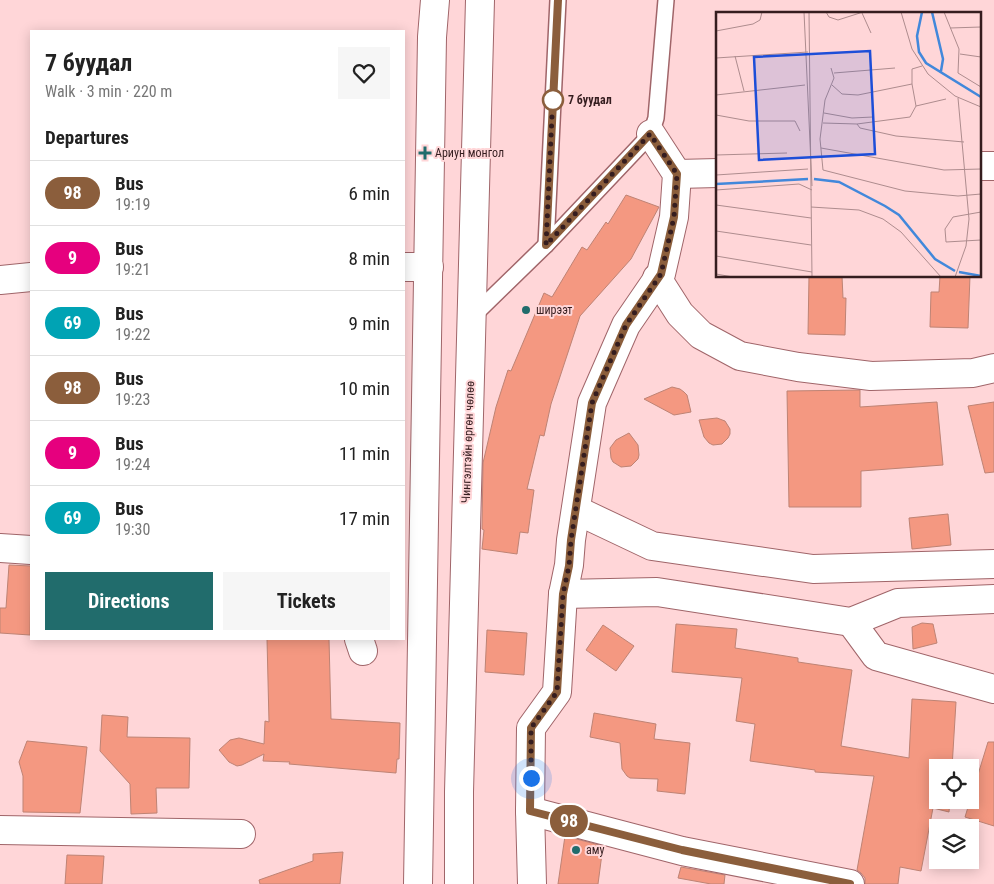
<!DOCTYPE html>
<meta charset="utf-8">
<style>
:root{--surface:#fff;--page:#f6f6f6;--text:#222;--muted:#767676;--line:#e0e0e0;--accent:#216c6c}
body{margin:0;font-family:"Roboto Condensed",sans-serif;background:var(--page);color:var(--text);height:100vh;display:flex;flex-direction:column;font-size:19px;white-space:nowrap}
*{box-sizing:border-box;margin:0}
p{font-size:16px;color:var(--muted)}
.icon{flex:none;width:28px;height:28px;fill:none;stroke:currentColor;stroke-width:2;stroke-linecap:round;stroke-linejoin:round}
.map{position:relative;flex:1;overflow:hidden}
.drawer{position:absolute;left:30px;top:30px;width:375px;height:610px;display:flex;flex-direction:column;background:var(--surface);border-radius:0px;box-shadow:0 2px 12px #0003}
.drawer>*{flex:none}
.badge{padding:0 10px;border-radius:16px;font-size:18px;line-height:32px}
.buttons{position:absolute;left:929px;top:759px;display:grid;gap:10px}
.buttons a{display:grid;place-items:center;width:50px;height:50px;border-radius:0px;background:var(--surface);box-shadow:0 2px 12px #0003;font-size:25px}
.you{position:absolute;width:25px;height:25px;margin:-12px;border:4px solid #fff;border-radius:50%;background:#1a73e8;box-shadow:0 0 0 8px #1a73e833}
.map>.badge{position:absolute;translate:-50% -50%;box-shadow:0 0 0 2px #fff}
h2{padding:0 15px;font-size:19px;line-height:45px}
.round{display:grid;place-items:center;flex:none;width:52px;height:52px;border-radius:0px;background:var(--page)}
.headline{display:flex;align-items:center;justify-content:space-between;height:85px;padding:0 15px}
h1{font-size:24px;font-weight:700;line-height:38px}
.action{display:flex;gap:10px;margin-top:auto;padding:10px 15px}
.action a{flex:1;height:58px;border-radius:0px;background:var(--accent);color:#fff;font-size:20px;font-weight:700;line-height:58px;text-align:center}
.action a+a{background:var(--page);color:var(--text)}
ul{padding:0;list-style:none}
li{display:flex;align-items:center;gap:15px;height:65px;padding:0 15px;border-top:1px solid var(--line)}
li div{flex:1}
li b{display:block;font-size:19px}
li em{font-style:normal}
li .badge{min-width:55px;font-weight:700;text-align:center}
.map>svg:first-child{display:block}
.building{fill:#f49881;stroke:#be8374}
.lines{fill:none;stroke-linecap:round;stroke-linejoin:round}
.service-casing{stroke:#a06569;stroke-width:18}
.minor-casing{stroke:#a06569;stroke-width:30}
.secondary-casing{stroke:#a06569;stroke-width:30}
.service{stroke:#fff;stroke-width:15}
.minor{stroke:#fff;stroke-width:28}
.secondary{stroke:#fff;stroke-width:28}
.line-casing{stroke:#fff;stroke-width:11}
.line{stroke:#8b5e3c;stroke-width:8}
.walk{stroke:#351d1f;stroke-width:5;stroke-dasharray:0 9}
.stop-dot{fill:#fff;stroke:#8b5e3c;stroke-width:2.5}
.poi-dot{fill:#216c6c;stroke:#ffd6d8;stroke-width:2}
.labels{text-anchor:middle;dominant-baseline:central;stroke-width:4;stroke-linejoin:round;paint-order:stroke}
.stop-label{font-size:12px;font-weight:bold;fill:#351d1f;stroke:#ffd6d8;text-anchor:start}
.poi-label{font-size:12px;fill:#351d1f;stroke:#ffd6d8;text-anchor:start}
.street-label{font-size:12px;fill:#351d1f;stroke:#ffd6d8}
.inset-river{fill:none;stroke:#4288db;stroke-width:2.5}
.inset-road{fill:none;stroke:#ae8c8e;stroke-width:1}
.view{fill:#1d4ed8;fill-opacity:0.15;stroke:#1d4ed8;stroke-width:2.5}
.inset-edge{fill:none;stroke:#351d1f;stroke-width:2.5}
</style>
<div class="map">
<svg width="994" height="884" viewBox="0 0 994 884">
<rect width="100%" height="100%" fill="#ffd6d8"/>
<g class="building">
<polygon points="626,195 659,207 631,259 580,316 551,404 544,436 540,435 527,489 534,490 528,533 520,532 517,554 482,549 484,530 482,529 483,463 496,407 508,370 511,371 544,293 552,297 582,247 587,250 606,222 608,224"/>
<polygon points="809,276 842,276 843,298 846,298 845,335 808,334"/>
<polygon points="940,276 970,276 968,328 930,327 931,292 939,292"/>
<polygon points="672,387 680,389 684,392 687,395 691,412 674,415 644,399"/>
<polygon points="860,390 860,407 937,402 943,465 861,471 861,507 789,507 787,391"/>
<polygon points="994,402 994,472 985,473 968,406"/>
<polygon points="717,418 725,421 730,429 730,434 728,438 722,444 713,445 709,443 704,437 699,420"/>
<polygon points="629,433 638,445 639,455 638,459 631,466 621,467 613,462 611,458 610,448 616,440"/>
<polygon points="948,514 951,545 912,549 909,518"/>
<polygon points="9,565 31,566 30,635 0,633 0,608 6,608"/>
<polygon points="922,623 933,624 937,643 913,649 912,627"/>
<polygon points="676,624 737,629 735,648 798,658 798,662 852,670 841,746 909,758 912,699 956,702 952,768 938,768 938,800 950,800 949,812 933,808 921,871 900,867 898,884 865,884 865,878 861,873 857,870 874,776 815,772 815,770 750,761 755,724 736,721 742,678 672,672"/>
<polygon points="603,625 634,646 616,671 586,650"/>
<polygon points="487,630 527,633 524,675 485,672"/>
<polygon points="267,639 329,639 331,719 400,723 399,759 397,759 396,773 289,764 290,762 263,761 264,754 242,765 237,766 229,762 219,750 230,740 239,738 264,744 265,721 269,722"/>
<polygon points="594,713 656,724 654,739 690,743 685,794 657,791 658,779 630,778 627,776 622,769 620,743 590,737"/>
<polygon points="102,715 128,717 127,737 190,738 189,788 156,788 157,813 131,814 130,784 100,751"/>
<polygon points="27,741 87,747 80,813 23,812 23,776 19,762"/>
<polygon points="988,742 994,742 994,826 965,817"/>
<polygon points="565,836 603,846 598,884 558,884"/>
<polygon points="343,852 340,884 260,884 259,880 313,861 313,854"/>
<polygon points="67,855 104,856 102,884 65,884"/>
<polygon points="681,867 725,875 724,884 711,884 678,878"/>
</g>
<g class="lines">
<g class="service-casing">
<g id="service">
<polyline points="546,245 558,0"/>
<polyline points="472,317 546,245 651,134 656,118 666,0"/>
</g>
</g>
<g class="minor-casing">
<g id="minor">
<polyline points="980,166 994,166"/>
<polyline points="677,174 718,173"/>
<polyline points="404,267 429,267"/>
<polyline points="657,278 680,314 701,335 740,356 798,367 871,376 973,373 994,368"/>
<polyline points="0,280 31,277"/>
<polyline points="576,510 652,546 813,569 994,564"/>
<polyline points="0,548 31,550"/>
<polyline points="563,594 657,592 851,622 898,603 994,599"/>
<polyline points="851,622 876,656 994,689"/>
<polyline points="359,639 363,651"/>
<polyline points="530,811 682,851 850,884"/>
<polyline points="0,830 241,834"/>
<polyline points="532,884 530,811 531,728 557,692 563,594 569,565 571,540 592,403 626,325 661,274 674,217 677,174 651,134"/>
</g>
</g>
<g class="secondary-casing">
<g id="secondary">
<polyline points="418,884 432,37 435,0"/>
<polyline points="459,884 459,792 480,0"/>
</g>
</g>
<use href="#service" class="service"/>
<use href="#minor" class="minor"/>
<use href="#secondary" class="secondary"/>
</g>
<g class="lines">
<g class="line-casing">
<polyline id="line" points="558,0 546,245 650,134 677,174 674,217 661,274 626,325 592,403 571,540 569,566 563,594 557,692 531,728 530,811 682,850 850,884"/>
</g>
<use href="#line" class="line"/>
<polyline class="walk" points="531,778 531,728 557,692 563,594 569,566 571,540 592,403 626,325 661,274 674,217 677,174 650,134 546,245 553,94 553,100"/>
</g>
<circle class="stop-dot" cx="553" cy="100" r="10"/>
<g class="poi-dot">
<path d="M422.5 145.5h5v5h5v5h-5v5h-5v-5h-5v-5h5z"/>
<circle cx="526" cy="310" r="5"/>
<circle cx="576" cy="850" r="5"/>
</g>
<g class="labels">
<g class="stop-label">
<text x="568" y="100">7 буудал</text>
</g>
<g class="poi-label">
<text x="435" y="153">Ариун монгол</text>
<text x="536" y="310">ширээт</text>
<text x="586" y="850">аму</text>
</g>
<g class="street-label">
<text transform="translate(468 442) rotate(-88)">Чингэлтэйн өргөн чөлөө</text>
</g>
</g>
<g transform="translate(716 12)">
<rect width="265" height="265" fill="#ffd6d8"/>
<path class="inset-river" d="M 206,0 L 201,24 L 203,40 L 210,51 L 265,85M 216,0 L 227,47 L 225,59M 98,167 L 123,170 L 169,194 L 183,203 L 219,247 L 239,259M 0,172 L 92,167M 243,260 L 265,264"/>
<path class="inset-road" d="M 88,0 L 96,174M 93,0 L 96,265M 110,0 L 113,5 L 122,8 L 147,0M 185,0 L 196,37 L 212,62 L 239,84 L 265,95M 228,0 L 243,37 L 242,61 L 265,75M 146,1 L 155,21M 234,16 L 265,15M 0,19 L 37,12 L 44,8 L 46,0M 244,42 L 265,45M 19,44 L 28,79M 0,46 L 92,40M 115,56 L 118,66 L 109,88 L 104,127 L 107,158 L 189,179 L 242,184 L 265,182M 118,61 L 179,56M 196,72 L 196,57 L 206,54M 0,83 L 89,73M 200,94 L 230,87M 108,101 L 136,106 L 157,105M 0,103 L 33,109 L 79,109 L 84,119M 107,111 L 141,112 L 194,105 L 200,94 L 196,72 L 142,83 L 126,82 L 116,73M 141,112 L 144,116 L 180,124 L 248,130M 105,136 L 228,158 L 265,157M 0,143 L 71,141M 0,163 L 92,157M 0,178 L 83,172 L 96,178M 0,193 L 95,206M 95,195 L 143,198 L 167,207 L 185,220 L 225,265M 265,200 L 237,205 L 229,217 L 230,230 L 265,228M 0,219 L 95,233M 0,244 L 96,260M 0,262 L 17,265M 239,265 L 250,234 L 253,207 L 242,86"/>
<path class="view" d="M 154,39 L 159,142 L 43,148 L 38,45 Z"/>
<rect width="265" height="265" class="inset-edge"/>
</g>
</svg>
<div class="buttons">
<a><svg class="icon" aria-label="locate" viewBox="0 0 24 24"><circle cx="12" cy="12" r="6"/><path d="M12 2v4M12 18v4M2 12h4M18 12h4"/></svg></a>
<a><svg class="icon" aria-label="layers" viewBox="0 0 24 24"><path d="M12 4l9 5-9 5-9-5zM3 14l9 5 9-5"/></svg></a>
</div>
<div class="you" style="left:531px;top:778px"></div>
<b class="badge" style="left:569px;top:821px;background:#8b5e3c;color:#fff">98</b>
<section class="drawer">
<div class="headline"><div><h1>7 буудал</h1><p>Walk · 3 min · 220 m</p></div><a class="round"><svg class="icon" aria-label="heart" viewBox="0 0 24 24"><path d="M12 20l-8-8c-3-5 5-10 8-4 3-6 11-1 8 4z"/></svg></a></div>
<h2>Departures</h2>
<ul>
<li><span class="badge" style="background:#8b5e3c;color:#fff">98</span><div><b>Bus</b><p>19:19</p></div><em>6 min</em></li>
<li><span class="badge" style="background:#e6007e;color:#fff">9</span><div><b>Bus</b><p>19:21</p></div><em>8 min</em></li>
<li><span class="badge" style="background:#00a3b4;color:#fff">69</span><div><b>Bus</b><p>19:22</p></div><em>9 min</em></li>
<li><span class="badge" style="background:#8b5e3c;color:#fff">98</span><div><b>Bus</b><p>19:23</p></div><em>10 min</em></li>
<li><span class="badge" style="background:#e6007e;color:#fff">9</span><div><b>Bus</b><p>19:24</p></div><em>11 min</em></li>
<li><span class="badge" style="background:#00a3b4;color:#fff">69</span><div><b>Bus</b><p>19:30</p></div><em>17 min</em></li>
</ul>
<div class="action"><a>Directions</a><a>Tickets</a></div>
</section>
</div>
